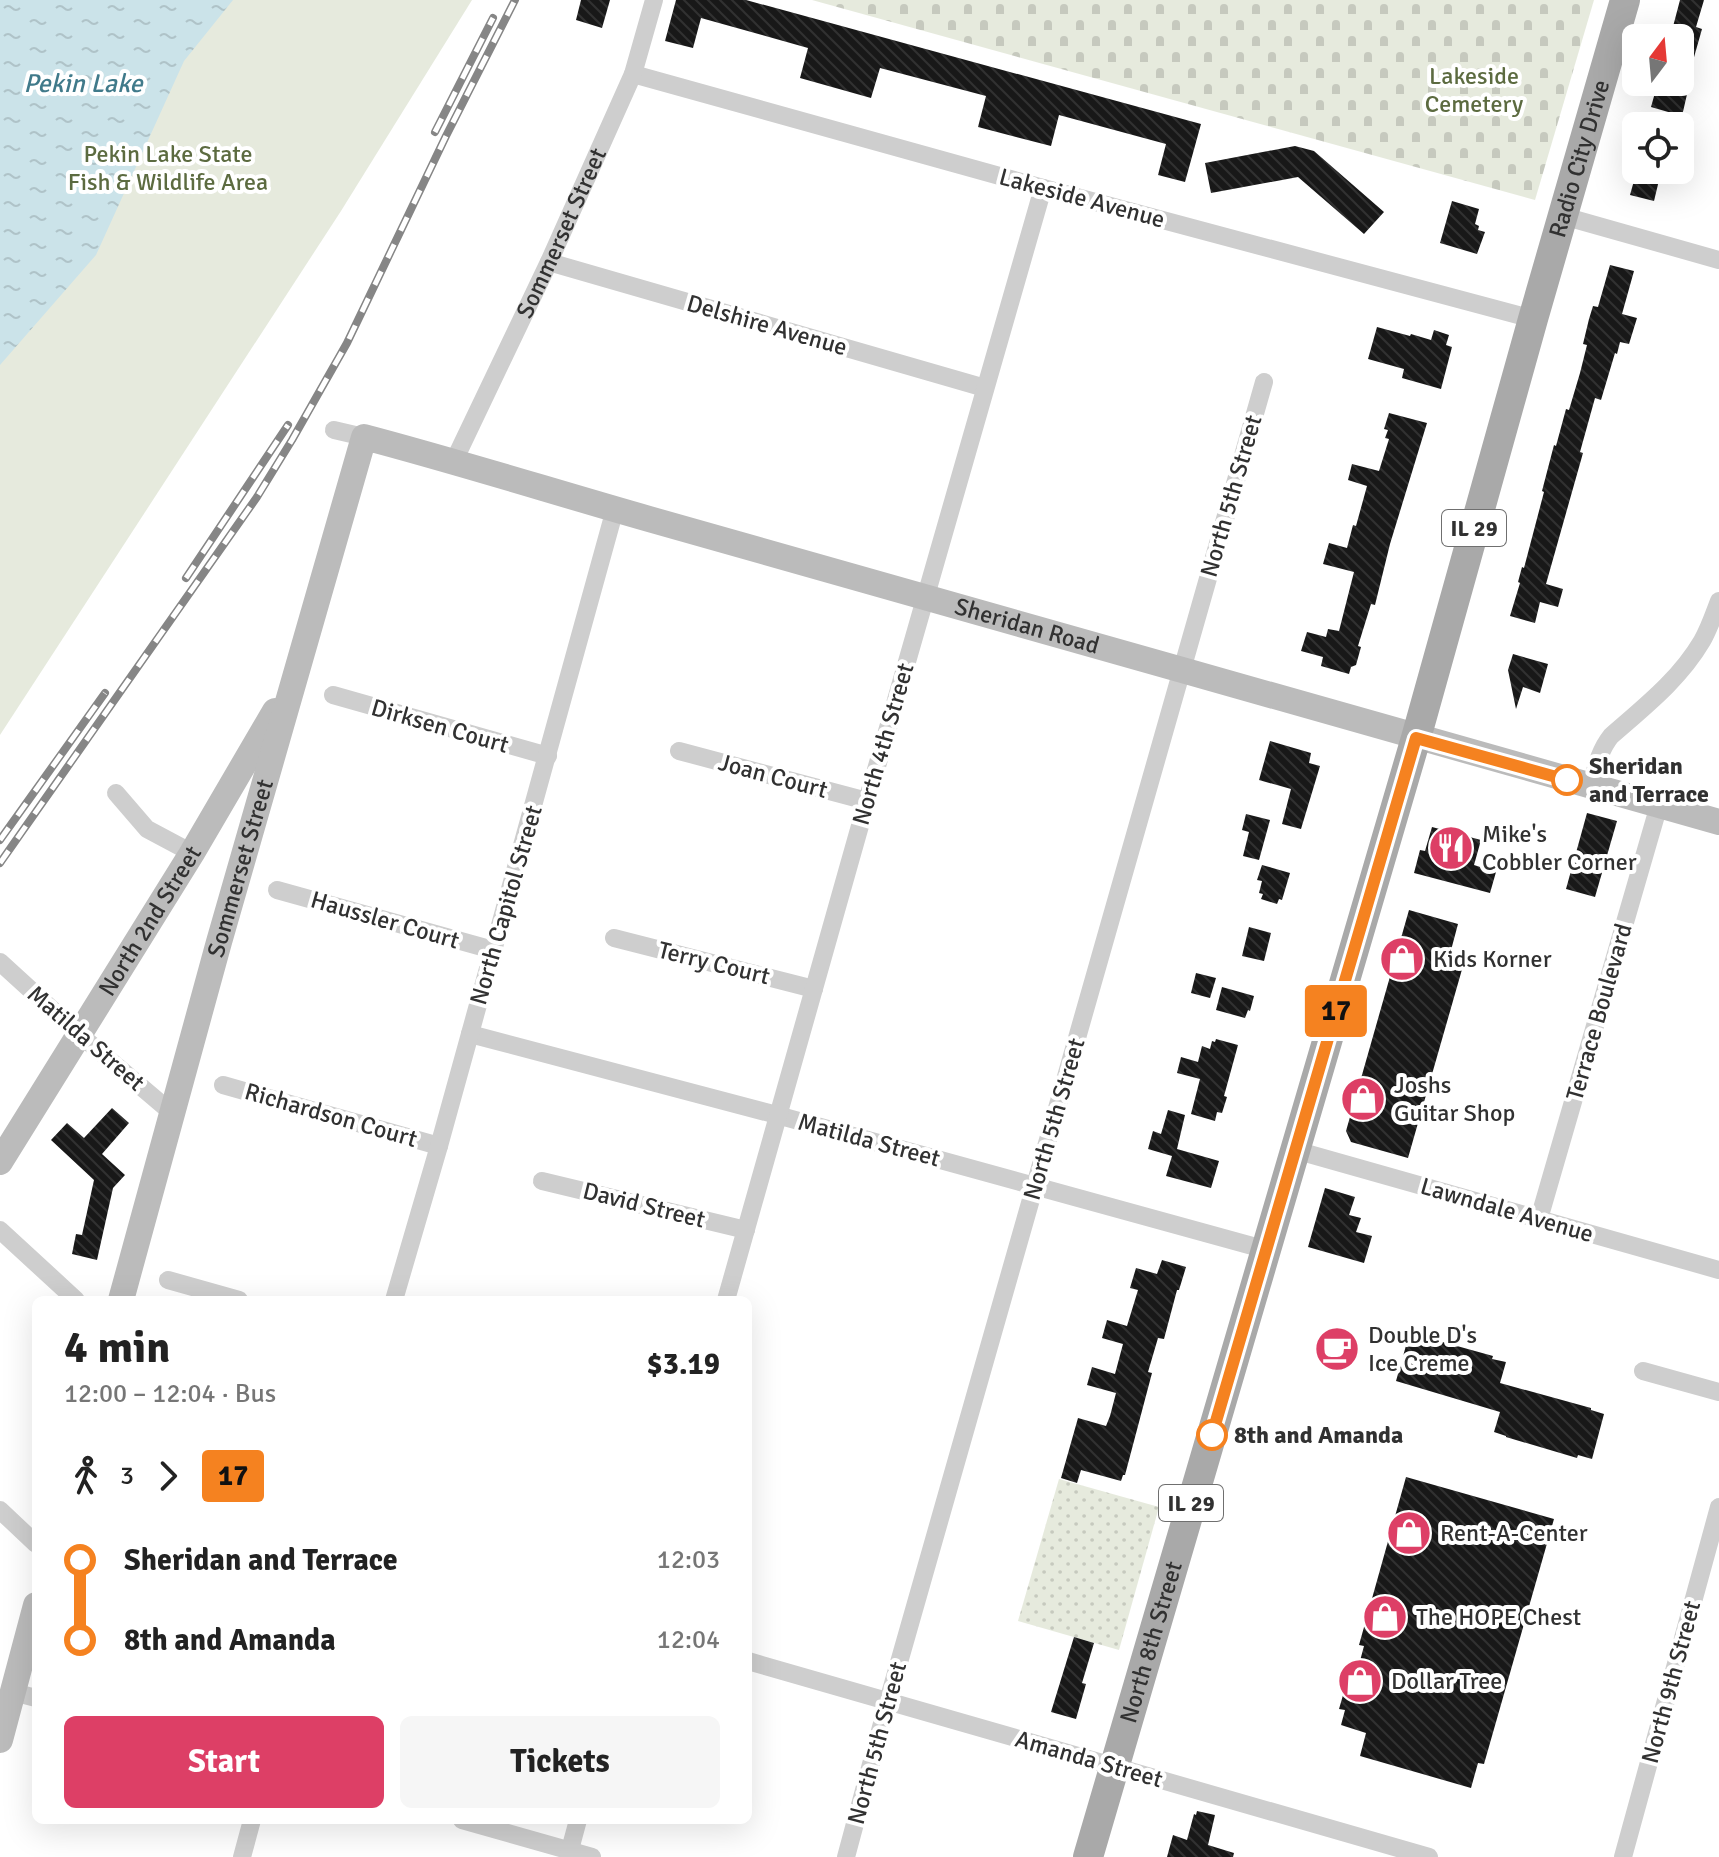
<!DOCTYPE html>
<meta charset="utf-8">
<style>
:root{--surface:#fff;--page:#f6f6f6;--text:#222;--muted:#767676;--accent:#dd3f66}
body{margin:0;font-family:Signika,sans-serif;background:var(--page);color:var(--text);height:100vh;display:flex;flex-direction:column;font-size:30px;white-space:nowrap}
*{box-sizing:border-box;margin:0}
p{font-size:26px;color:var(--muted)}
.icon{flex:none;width:44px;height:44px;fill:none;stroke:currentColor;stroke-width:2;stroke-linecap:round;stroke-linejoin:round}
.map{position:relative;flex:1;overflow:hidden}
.details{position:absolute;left:32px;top:1296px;width:720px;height:528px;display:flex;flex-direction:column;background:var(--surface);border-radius:12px;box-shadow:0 8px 32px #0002}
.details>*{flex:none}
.badge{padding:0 16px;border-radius:6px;font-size:28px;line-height:52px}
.needle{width:52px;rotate:16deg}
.tools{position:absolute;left:1622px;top:24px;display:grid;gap:16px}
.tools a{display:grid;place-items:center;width:72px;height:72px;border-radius:12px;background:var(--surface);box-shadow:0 8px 32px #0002;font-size:40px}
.map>.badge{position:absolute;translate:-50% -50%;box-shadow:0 0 0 4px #fff}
.legs{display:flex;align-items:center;gap:12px;height:88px;padding:0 32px;font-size:26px}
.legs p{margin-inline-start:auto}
.overview{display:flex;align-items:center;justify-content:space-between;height:136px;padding:0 32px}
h1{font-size:44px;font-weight:800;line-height:60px}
.button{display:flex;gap:16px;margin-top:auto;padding:16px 32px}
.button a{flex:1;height:92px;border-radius:12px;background:var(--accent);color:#fff;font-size:32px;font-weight:800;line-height:92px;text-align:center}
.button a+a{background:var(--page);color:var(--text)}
ul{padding:0 32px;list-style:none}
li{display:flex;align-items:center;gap:28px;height:80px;font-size:30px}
li i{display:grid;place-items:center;width:12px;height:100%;margin:0 10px;background:currentColor}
li i::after{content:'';width:20px;height:20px;margin:-10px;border:6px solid;border-radius:50%;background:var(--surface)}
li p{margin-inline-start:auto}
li:first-child i{background:linear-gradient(#0000 50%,currentColor 0)}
li:last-child i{background:linear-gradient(currentColor 50%,#0000 0)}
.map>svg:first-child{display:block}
.grass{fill:url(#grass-dots)}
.cemetery{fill:url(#cemetery-stones)}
.park{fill:#e6eadd}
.water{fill:url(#water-ripples)}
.building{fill:url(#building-back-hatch)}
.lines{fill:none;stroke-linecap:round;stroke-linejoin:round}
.street{stroke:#cecece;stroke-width:18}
.secondary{stroke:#bbb;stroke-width:26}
.primary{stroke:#a9a9a9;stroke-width:30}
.rail-casing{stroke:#868686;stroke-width:8}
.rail{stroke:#fff;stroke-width:5;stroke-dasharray:15;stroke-linecap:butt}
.line-1-casing{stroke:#fff;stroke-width:18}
.line-1{stroke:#f58220;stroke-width:12}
.stop-1-dot{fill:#fff;stroke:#f58220;stroke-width:4}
.labels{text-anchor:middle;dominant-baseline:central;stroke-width:8;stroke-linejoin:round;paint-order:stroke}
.shield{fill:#fff;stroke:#6f6f6f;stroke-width:2}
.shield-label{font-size:22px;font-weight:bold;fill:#313131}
.park-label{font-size:24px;fill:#5c6b40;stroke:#fff}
.street-label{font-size:24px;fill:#313131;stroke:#fff}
.stop-label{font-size:24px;font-weight:bold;fill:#313131;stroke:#fff;text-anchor:start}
.poi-label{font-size:24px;fill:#313131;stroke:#fff;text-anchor:start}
.water-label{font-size:26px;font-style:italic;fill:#407a8a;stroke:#fff}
</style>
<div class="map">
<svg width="1719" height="1857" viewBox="0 0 1719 1857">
<defs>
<pattern id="grass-dots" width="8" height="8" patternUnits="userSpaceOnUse" patternTransform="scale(2)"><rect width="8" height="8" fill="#e6eadd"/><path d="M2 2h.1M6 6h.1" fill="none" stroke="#c6c9be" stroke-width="1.8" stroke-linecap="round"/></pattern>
<pattern id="cemetery-stones" width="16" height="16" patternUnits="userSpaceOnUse" patternTransform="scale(2)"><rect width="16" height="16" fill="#e6eadd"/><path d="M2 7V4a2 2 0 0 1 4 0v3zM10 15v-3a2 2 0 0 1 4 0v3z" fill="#c6c9be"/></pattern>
<pattern id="water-ripples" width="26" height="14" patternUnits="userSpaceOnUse" patternTransform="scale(2)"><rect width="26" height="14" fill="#cbe3e9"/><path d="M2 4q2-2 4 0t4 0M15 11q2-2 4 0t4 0" fill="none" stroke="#afc3c8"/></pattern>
<pattern id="building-back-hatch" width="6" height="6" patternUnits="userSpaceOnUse" patternTransform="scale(2)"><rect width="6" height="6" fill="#181818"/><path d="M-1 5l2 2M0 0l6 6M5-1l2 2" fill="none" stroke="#313131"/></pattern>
</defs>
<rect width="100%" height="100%" fill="#fff"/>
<polygon class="grass" points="1059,1479 1159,1507 1119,1650 1018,1621"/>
<polygon class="cemetery" points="812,0 1594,0 1535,200"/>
<polygon class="park" points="0,0 472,0 341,211 0,735"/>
<polygon class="water" points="0,0 233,0 184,61 96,255 0,365"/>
<g class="building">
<polygon points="581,0 610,0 602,28 576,20"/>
<polygon points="676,0 746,0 1201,124 1185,182 1158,175 1166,144 1059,115 1051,146 978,127 986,96 880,68 871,98 800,78 808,48 762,35 701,18 693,48 665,41"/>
<polygon points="1680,0 1704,0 1696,27 1702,29 1685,89 1688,90 1682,116 1651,107 1658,82 1680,82 1680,38 1670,38"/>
<polygon points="1295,146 1314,151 1384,212 1364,234 1298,177 1211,193 1205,163"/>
<polygon points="1637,170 1660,176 1654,201 1630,195"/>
<polygon points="1452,201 1479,209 1475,224 1479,226 1478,230 1485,232 1477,254 1440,243"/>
<polygon points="1610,265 1634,271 1622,314 1637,318 1629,344 1620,342 1617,354 1615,353 1601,400 1595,398 1580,452 1583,453 1546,584 1563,589 1558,607 1540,602 1535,623 1510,616 1520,583 1518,582 1522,567 1524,568 1544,492 1542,491 1554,445 1556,446 1566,409 1569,410 1580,373 1587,345 1583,344 1589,319 1593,306 1598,307"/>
<polygon points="1377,327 1410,336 1411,334 1431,340 1434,330 1449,335 1446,345 1452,347 1441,389 1402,378 1404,369 1368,359"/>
<polygon points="1389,413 1427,423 1390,544 1375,605 1371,604 1358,646 1361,647 1356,665 1351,667 1349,674 1321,666 1323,657 1301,651 1307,632 1326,637 1328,629 1339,631 1354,572 1323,564 1329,543 1347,548 1353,525 1356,526 1367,486 1348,480 1352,464 1379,471 1389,439 1385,438 1388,430 1384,429"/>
<polygon points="1513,654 1548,664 1540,693 1523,687 1516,709 1508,670"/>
<polygon points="1270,741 1311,753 1309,763 1320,766 1301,829 1282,824 1291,789 1259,780"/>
<polygon points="1587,813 1617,821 1595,897 1566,889"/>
<polygon points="1246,814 1270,820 1259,860 1243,856 1249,832 1242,830"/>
<polygon points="1432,827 1481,840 1474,865 1496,872 1490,893 1414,873 1420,850 1425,851"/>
<polygon points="1262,865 1290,873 1282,900 1279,899 1277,904 1261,899 1263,894 1259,893 1262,881 1257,880"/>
<polygon points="1409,910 1458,924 1450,954 1465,959 1408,1158 1351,1142 1346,1131"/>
<polygon points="1249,927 1271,933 1264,961 1242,956"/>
<polygon points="1196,973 1216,978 1210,998 1191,993"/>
<polygon points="1222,987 1254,996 1250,1011 1248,1010 1245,1018 1216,1010"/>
<polygon points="1216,1039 1238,1045 1224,1096 1227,1097 1222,1113 1217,1112 1215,1121 1191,1114 1200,1079 1177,1073 1181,1057 1198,1062 1202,1046 1210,1049 1212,1041 1215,1042"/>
<polygon points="112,1108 129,1123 102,1154 125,1175 113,1188 97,1260 72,1254 76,1234 82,1235 94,1180 51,1140 67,1123 84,1138"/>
<polygon points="1168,1110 1185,1115 1177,1149 1219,1161 1211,1188 1166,1176 1172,1156 1148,1149 1153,1131 1161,1134"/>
<polygon points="1325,1188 1355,1197 1349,1215 1361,1218 1356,1232 1372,1236 1364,1263 1308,1247"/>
<polygon points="1162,1260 1186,1267 1179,1290 1177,1290 1164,1339 1158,1338 1148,1372 1152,1373 1125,1475 1123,1475 1121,1481 1081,1470 1077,1483 1061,1478 1078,1418 1106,1426 1110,1416 1116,1393 1087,1385 1092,1367 1115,1374 1123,1344 1102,1338 1107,1320 1127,1326 1138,1290 1130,1288 1136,1268 1157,1274"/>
<polygon points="1323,1335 1355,1344 1350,1364 1317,1355"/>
<polygon points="1409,1335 1421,1339 1421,1336 1493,1356 1492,1359 1506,1362 1500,1383 1591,1408 1591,1410 1604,1414 1592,1459 1578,1455 1577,1458 1506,1437 1506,1436 1494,1432 1500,1412 1396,1381"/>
<polygon points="1406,1477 1554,1519 1484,1764 1478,1763 1471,1788 1360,1756 1366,1733 1341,1725 1345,1710 1339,1709 1350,1671 1357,1672 1364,1646 1359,1645"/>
<polygon points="1074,1637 1094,1643 1082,1683 1086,1684 1076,1719 1051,1712"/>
<polygon points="1197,1811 1215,1815 1208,1845 1234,1853 1233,1857 1167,1857 1173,1835 1187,1840 1194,1814 1196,1815"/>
</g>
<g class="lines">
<g class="street">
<polyline points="633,74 1043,188 1533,319"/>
<polyline points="1563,216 1719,260"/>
<polyline points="549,262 985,388"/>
<polyline points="334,430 364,437"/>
<path id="s1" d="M 454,461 L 549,262 L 633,74 L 654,0"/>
<polyline points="333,695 548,756"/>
<polyline points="679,751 867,801"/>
<path d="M 1591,786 C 1596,768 1599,751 1611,736 C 1644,707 1679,680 1702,641 C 1709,629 1714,614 1719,601"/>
<polyline points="116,793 147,829 192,853"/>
<polyline points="277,890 493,950"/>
<polyline points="614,938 814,989"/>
<polyline points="0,962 79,1034 172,1113"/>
<polyline points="470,1034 777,1115 1267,1250"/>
<polyline points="223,1085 439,1146"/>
<polyline points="1295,1150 1719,1270"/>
<polyline points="542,1181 746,1230"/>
<polyline points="1539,1219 1659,805"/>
<polyline points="0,1230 76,1300"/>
<polyline points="168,1280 239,1300"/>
<polyline points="394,1300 439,1146 615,509"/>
<polyline points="726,1300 867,801 1043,188"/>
<polyline points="1643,1371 1719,1392"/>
<polyline points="0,1510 36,1544"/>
<polyline points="748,1661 1429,1857"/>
<polyline points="13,1692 36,1698"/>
<polyline points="462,1820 592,1857"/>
<polyline points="242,1857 252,1820"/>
<polyline points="568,1857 578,1820"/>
<polyline points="846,1857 888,1701 1264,382"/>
<polyline points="1623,1857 1719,1507"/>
</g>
<g class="secondary">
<path id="s2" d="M 0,1162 L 192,853 L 275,711"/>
<path id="s3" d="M 121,1300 L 219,942 L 364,437 C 459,462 554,492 649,519 C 1006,619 1362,722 1719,822"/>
<polyline points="0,1740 36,1605"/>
</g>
<path class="primary" id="s4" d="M 1088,1857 L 1416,738 L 1533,319 L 1625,0"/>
<g class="rail-casing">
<g id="rail">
<polyline points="435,132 493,18"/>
<polyline points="186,578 288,425"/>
<polyline points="0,840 105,693"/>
<polyline points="0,863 257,497 292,440 347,343 446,136 515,0"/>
</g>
</g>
<use href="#rail" class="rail"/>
</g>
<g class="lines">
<g class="line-1-casing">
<polyline id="line-1" points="1212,1435 1416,738 1567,780"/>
</g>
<use href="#line-1" class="line-1"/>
</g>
<defs>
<g id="restaurant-disc" transform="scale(2.3)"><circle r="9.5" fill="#dd3f66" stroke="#fff"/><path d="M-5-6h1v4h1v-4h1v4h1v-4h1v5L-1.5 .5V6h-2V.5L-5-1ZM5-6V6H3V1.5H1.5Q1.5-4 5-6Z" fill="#fff"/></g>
<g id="shop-disc" transform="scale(2.3)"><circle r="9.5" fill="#dd3f66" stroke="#fff"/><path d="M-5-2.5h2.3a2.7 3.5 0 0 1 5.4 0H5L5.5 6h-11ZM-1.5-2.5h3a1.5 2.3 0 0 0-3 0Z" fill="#fff"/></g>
<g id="cafe-disc" transform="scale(2.3)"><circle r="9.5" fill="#dd3f66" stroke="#fff"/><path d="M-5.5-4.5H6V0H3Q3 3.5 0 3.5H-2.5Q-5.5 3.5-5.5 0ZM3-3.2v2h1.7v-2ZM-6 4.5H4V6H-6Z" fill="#fff"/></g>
</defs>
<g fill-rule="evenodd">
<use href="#restaurant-disc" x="1451" y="848"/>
<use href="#shop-disc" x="1402" y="959"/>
<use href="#shop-disc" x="1363" y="1099"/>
<use href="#cafe-disc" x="1337" y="1349"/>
<use href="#shop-disc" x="1409" y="1533"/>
<use href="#shop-disc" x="1385" y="1617"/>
<use href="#shop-disc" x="1360" y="1681"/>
</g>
<g class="stop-1-dot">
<circle cx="1567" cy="780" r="14"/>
<circle cx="1212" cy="1435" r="14"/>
</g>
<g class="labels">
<g class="shield">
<rect x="1442" y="510" width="64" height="36" rx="6"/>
<rect x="1159" y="1485" width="64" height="36" rx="6"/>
</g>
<g class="shield-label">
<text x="1474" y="528">IL 29</text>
<text x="1191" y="1503">IL 29</text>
</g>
<g class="park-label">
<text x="1474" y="76">Lakeside<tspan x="1474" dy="28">Cemetery</tspan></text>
<text x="168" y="154">Pekin Lake State<tspan x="168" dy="28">Fish &amp; Wildlife Area</tspan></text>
</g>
<g class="street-label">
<text stroke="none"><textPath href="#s4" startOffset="1768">Radio City Drive</textPath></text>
<text transform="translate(1082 198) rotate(15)">Lakeside Avenue</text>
<text stroke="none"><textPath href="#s1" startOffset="252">Sommerset Street</textPath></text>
<text transform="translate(767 325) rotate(16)">Delshire Avenue</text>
<text transform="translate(1231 496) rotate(-74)">North 5th Street</text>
<text stroke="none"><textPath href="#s3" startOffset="1586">Sheridan Road</textPath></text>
<text transform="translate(440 726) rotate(16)">Dirksen Court</text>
<text transform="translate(883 744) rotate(-74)">North 4th Street</text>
<text transform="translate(773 776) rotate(15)">Joan Court</text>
<text stroke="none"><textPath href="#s3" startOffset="448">Sommerset Street</textPath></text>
<text transform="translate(506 905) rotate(-74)">North Capitol Street</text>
<text stroke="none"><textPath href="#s2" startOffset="284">North 2nd Street</textPath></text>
<text transform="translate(385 920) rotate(16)">Haussler Court</text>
<text transform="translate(714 963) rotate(14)">Terry Court</text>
<text transform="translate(1599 1012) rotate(-74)">Terrace Boulevard</text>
<text transform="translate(86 1038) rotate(41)">Matilda Street</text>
<text transform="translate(331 1115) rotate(16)">Richardson Court</text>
<text transform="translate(1054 1119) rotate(-74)">North 5th Street</text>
<text transform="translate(869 1140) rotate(15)">Matilda Street</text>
<text transform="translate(644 1205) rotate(14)">David Street</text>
<text transform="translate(1507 1210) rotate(16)">Lawndale Avenue</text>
<text stroke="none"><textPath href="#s4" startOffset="224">North 8th Street</textPath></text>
<text transform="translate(1671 1682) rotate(-75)">North 9th Street</text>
<text transform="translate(877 1743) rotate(-75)">North 5th Street</text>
<text transform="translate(1089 1759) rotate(16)">Amanda Street</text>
</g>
<g class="stop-label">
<text x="1589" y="766">Sheridan<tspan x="1589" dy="28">and Terrace</tspan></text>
<text x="1234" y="1435">8th and Amanda</text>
</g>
<g class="poi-label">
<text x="1482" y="834">Mike's<tspan x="1482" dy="28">Cobbler Corner</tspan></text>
<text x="1433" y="959">Kids Korner</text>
<text x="1394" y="1085">Joshs<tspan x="1394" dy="28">Guitar Shop</tspan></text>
<text x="1368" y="1335">Double D's<tspan x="1368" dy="28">Ice Creme</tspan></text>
<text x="1440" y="1533">Rent-A-Center</text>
<text x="1416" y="1617">The HOPE Chest</text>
<text x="1391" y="1681">Dollar Tree</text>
</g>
<g class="water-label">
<text x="83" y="84">Pekin Lake</text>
</g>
</g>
</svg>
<div class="tools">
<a><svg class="needle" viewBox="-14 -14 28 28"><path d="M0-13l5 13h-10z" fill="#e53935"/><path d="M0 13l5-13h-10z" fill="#767676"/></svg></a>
<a><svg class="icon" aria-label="locate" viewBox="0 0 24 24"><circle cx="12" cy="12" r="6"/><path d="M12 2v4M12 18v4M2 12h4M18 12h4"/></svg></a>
</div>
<b class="badge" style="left:1336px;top:1011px;background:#f58220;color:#111">17</b>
<section class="details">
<div class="overview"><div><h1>4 min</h1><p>12:00 – 12:04 · Bus</p></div><b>$3.19</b></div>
<div class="legs"><svg class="icon" aria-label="walk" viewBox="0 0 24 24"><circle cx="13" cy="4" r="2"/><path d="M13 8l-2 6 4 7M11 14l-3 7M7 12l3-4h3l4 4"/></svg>3<svg class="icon" aria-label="forward" viewBox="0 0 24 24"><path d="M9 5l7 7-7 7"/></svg><b class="badge" style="background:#f58220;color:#111">17</b></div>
<ul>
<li><i style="color:#f58220"></i><b>Sheridan and Terrace</b><p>12:03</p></li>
<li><i style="color:#f58220"></i><b>8th and Amanda</b><p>12:04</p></li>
</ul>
<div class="button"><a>Start</a><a>Tickets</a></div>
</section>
</div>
